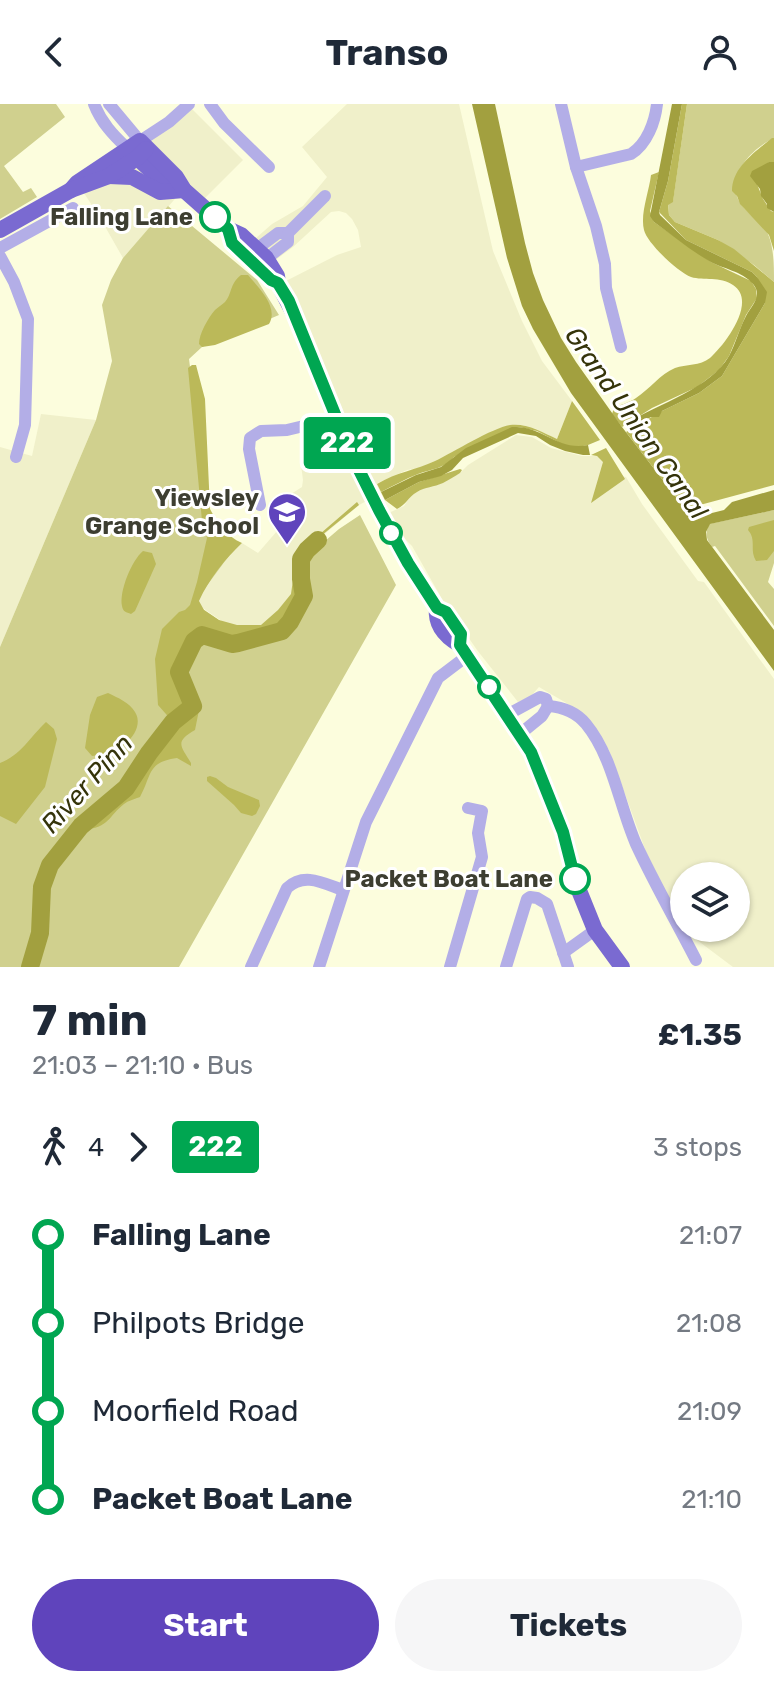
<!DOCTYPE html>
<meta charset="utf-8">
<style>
:root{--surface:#fff;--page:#f6f6f7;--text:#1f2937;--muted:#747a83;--accent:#5f44bc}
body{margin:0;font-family:Rubik,sans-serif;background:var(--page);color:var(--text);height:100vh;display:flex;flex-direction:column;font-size:30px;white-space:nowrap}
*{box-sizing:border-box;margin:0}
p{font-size:26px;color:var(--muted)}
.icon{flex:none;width:44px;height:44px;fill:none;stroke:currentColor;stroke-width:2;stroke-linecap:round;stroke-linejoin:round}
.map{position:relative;height:863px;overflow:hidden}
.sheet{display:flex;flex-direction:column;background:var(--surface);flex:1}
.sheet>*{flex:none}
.badge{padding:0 16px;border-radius:6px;font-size:28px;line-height:52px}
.controls{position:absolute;left:670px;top:758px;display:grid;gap:16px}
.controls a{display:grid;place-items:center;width:80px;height:80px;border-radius:50%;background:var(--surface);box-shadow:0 2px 6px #0004;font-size:40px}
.map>.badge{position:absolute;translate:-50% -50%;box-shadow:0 0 0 4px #fff}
.legs{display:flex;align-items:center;gap:12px;height:88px;padding:0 32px;font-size:26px}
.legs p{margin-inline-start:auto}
.overview{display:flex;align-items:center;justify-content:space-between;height:136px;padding:0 32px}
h1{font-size:44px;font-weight:700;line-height:60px}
.button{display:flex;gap:16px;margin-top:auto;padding:16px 32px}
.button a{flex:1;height:92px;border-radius:48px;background:var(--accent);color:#fff;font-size:32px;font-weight:700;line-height:92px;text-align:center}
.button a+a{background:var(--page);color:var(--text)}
ul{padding:0 32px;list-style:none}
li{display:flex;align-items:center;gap:28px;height:88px;font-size:30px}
li i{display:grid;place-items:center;width:12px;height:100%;margin:0 10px;background:currentColor}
li i::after{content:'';width:20px;height:20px;margin:-10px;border:6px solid;border-radius:50%;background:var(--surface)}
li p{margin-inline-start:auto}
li:first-child i{background:linear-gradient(#0000 50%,currentColor 0)}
li:last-child i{background:linear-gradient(currentColor 50%,#0000 0)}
header{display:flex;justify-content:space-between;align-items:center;height:104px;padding:0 32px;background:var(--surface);font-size:36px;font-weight:700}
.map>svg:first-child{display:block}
.built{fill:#f0f0ca}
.green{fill:#d0d08e}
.forest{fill:#bbb959}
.water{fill:#a2a03f}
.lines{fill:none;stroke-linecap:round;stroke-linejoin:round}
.river{stroke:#a2a03f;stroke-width:18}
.minor{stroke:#b3aee7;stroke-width:12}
.major{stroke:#7a6ad1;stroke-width:16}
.line-1-casing{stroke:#fff;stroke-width:18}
.line-1{stroke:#00a651;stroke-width:12}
.stop-1-dot{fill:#fff;stroke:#00a651;stroke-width:4}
.labels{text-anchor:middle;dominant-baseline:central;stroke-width:6;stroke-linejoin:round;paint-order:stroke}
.stop-label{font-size:24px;font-weight:bold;fill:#3d3e31;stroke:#fff;text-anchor:end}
.poi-label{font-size:24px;font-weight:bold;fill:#3d3e31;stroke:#fff;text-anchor:end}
.water-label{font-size:26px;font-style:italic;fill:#35340a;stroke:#fff}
</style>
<header><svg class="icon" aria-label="back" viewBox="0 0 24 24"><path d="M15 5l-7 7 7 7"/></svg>Transo<svg class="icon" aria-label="person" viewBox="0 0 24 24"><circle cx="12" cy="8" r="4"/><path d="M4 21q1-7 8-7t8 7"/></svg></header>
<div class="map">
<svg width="774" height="863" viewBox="0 0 774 863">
<rect width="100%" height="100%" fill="#fcfddd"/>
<g class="built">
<polygon points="347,0 459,0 493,147 522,217 542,257 572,297 557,335 536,325 523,321 503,323 435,357 419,364 407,366 369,383 280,180 337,151 361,143 358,126 352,115 346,109 339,107 331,108 293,143 266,163 247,142 272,120 303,102 327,73 302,43"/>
<polygon points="189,2 243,56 198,101 181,88 123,154 99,112 80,83"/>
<polygon points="41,310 96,316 0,543 0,343 32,352"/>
<polygon points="516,331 532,333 551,344 582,352 597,352 602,357 606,344 621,372 626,373 642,400 698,477 704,478 774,575 774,863 733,863 697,836 685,824 736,824 736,772 684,772 684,823 649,756 609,646 587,615 568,600 539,583 531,592 518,598 477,546 442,495 412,442 382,412 404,402 409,394 416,388 428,382 442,379 460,369 468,361"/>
<polygon points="347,342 372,394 359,401 302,449 299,454 303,492 289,518 282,527 249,536 194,498 231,449 242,439 258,449 284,419 276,404 281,401 280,397 302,383 303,376 301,361 308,354"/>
</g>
<g class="green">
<polygon points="0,0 56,0 65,13 4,62 23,88 31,84 37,93 0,115"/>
<path d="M 687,0 L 774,0 L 774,34 C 753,44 725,71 739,97 C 746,110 761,117 768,130 C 774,144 774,162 774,178 L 754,161 L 718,136 L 675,118 L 669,111 L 668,100 L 673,97 Z"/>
<polygon points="168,102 257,176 279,211 202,243 189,255 208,403 231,449 194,499 249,537 282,527 290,518 304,492 301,475 304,455 339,425 360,411 396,481 179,863 0,863 0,543 96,316 112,257 102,201 111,176 123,154"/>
<path d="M 774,406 L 774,459 L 768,478 L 774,485 L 774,522 L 715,442 L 712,443 C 706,435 705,430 709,420 Z"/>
</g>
<g class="forest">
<polygon points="682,0 687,0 673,98 668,101 669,111 675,118 718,136 734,145 774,178 774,381 685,405 626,328 662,307 699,289 722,272 765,199 757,173 752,168 686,136 659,108 668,77"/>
<path d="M 772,34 L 774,34 L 774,58 L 769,58 L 757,80 L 763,95 L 771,107 L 774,108 L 774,147 L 769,131 L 740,100 L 737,92 L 732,87 C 732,63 755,48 772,34 Z"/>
<path d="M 659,68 L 650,107 L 654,118 L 711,158 L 751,177 L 756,185 L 757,194 L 746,211 L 729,252 L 719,266 L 697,283 L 652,304 L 622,323 L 612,310 L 614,304 C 621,300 629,299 636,294 C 650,285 660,270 675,264 C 686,260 700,262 710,254 C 725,241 758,197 733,181 C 720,172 704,177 691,173 C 678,168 647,139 644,126 C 640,110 649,88 651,71 Z"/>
<path d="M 241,171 L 248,171 C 259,184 279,203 269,220 L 215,241 L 202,243 L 199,240 C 199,230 208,214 215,206 C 218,203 222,201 225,198 C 233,188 229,181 241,171 Z"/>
<path d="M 192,261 L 196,261 L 205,295 L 210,405 C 218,420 226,432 242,439 C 225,455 209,475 199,497 L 204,506 L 219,516 L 237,521 L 261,521 L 278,506 L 291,490 L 296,454 L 306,442 L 357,398 L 359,401 L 316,436 L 299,453 L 303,492 L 289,518 L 282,527 L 238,538 L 202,531 L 194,537 L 179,568 L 193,602 L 173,618 L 158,601 L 155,555 L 162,525 L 179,508 L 185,506 L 190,501 L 197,478 L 207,434 L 202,417 L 188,264 Z"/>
<path d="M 572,297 L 600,336 L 588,341 L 573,344 L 560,339 L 537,327 L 519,323 L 454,353 C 444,365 431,365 418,370 C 405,375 393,382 381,388 L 377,380 C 397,368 416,366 435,357 C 454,348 492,324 510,321 C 527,319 542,328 557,335 Z"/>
<polygon points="606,344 625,375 591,399 603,358 597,352 591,351"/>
<path d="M 460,365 L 462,366 L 460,369 C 455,372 449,376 443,379 C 434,383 425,383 417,388 C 408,393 406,401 397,405 L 385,396 L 419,378 Z"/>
<path d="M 774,416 L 774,447 L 767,456 L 756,457 C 749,446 757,436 748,426 L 749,423 Z"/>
<path d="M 143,447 L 152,449 L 156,460 L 135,507 L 131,510 C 126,508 123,508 122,502 C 119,487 132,456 143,447 Z"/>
<path d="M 108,589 C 118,594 129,598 135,608 C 145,624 126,643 111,649 C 105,651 98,651 92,652 L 85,644 L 90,611 L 97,593 Z"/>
<path d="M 200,601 L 195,626 C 174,638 181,642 191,659 L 191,662 L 177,654 C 147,658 152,671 140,693 C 137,694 129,697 127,698 C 110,709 110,723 88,725 L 88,721 L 127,688 L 161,637 L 195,603 Z"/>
<path d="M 46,618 L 54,625 L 57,635 L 45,683 L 16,720 L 0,712 L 0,659 C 20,652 31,632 46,618 Z"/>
<polygon points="210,672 216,674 228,683 259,696 260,702 256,710 252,712 241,709 234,701 207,677 207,673"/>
</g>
<g class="water">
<polygon points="472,0 495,0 525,139 533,169 543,196 561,234 576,258 622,323 685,405 688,409 705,404 708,410 724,406 732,398 774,386 774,406 710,420 706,428 707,436 774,526 774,567 571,289 533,225 522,202 507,154"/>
<path d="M 672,0 L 682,0 L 668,77 L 659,108 L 660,111 L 686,136 L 752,168 L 757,173 L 767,188 L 765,199 L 722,272 L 699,289 L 662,307 L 659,313 L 651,313 L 631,324 L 627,319 C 658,300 711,284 729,252 C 736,239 739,225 746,212 C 752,201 763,192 753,180 C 742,167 723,165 709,157 C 690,146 672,131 654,118 L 650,112 Z"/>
<polygon points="769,58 774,58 774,108 767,104 767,100 761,92 760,85 750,72 752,67"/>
<path d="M 512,323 C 543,321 556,347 588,341 L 590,351 L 583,351 L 565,347 L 550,341 L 536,332 L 518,329 L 463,354 L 452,366 L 441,372 L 419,378 L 385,396 L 381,388 L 416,371 L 441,363 L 466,344 Z"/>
</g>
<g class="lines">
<polyline class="river" points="30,863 40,829 42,783 50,761 81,722 126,684 149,649 173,618 193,602 179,568 194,537 202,531 232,540 238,539 282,527 290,518 304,492 301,475 301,455 307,446 318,436"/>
<g class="minor">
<path d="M 94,0 C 101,18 113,31 127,44"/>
<polyline points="109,0 140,37 169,18 189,0"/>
<polyline points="210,0 224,19 269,63"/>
<polyline points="561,0 576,63 596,122 605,160 606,184 621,243"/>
<path d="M 576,63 L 631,50 C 647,40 655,18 657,0"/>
<polyline points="288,129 325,92"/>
<polyline points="0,144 73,104"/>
<polyline points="250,150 278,129 288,129"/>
<polyline points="0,152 14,178 28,215 25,321 16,353"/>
<polyline points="262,158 288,138 288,129"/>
<polyline points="260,401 249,345 250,334 261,327 287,326 337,314"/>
<path d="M 548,602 C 562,603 576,608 586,620 C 613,653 619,701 636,740 C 654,779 676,817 696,856"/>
<polyline points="507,611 540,593 546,595 548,602"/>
<polyline points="520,630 542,612 548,602"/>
<polyline points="563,849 595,826"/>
<path d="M 251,863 L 287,784 C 304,768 323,779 343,786"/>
<polyline points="319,863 366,718 438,574 467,552"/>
<polyline points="450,863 482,753 478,729 482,707 468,704"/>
<polyline points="506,863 527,795 530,793 537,794 547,800 568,863"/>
</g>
<g class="major">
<polyline points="131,48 168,82 179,85"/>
<polyline points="109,72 132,73 160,88 184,86"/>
<polyline points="71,86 77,79 140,37 176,73 184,86 228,125 241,131 266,154 277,172 278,179 295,212 352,352 380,408 409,460 437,504 446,508 461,530 460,541 531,648 563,728 576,779 595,826 622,863"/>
<polyline points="228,125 232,139 273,177"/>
<polyline points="0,126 71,86 109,72 137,54 146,45"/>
<path d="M 437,504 C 435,522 446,533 460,541"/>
</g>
</g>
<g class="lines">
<g class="line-1-casing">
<polyline id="line-1" points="215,113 228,125 232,139 271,176 278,179 289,197 352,352 379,406 408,459 437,504 446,508 461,530 460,541 531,648 563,728 575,775"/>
</g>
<use href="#line-1" class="line-1"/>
</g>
<defs>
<g id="school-pin" transform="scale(2)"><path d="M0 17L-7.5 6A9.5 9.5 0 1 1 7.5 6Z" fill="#5f44bc" stroke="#fff"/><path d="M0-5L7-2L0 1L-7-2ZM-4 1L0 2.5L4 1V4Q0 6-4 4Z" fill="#fff"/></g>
</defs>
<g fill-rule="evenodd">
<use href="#school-pin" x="287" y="408"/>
</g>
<g class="stop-1-dot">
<circle cx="215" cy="113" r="14"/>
<circle cx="391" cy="429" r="10"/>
<circle cx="489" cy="583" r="10"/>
<circle cx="575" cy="775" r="14"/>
</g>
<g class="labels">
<g class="stop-label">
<text x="193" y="113">Falling Lane</text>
<text x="553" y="775">Packet Boat Lane</text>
</g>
<g class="poi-label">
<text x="259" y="394">Yiewsley<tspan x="259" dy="28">Grange School</tspan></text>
</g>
<g class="water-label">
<text transform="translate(636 319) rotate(55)">Grand Union Canal</text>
<text transform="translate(87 680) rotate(-48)">River Pinn</text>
</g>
</g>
</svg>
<div class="controls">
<a><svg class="icon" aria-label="layers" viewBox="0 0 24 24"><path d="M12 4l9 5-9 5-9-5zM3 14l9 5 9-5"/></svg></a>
</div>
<b class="badge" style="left:347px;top:339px;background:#00a651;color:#fff">222</b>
</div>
<section class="sheet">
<div class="overview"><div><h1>7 min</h1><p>21:03 – 21:10 · Bus</p></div><b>£1.35</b></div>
<div class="legs"><svg class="icon" aria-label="walk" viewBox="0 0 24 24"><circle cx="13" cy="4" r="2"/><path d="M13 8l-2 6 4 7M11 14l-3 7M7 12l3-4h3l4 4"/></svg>4<svg class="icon" aria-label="forward" viewBox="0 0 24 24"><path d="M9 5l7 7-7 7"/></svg><b class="badge" style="background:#00a651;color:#fff">222</b><p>3 stops</p></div>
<ul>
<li><i style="color:#00a651"></i><b>Falling Lane</b><p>21:07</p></li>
<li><i style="color:#00a651"></i><span>Philpots Bridge</span><p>21:08</p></li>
<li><i style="color:#00a651"></i><span>Moorfield Road</span><p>21:09</p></li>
<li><i style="color:#00a651"></i><b>Packet Boat Lane</b><p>21:10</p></li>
</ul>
<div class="button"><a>Start</a><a>Tickets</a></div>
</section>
